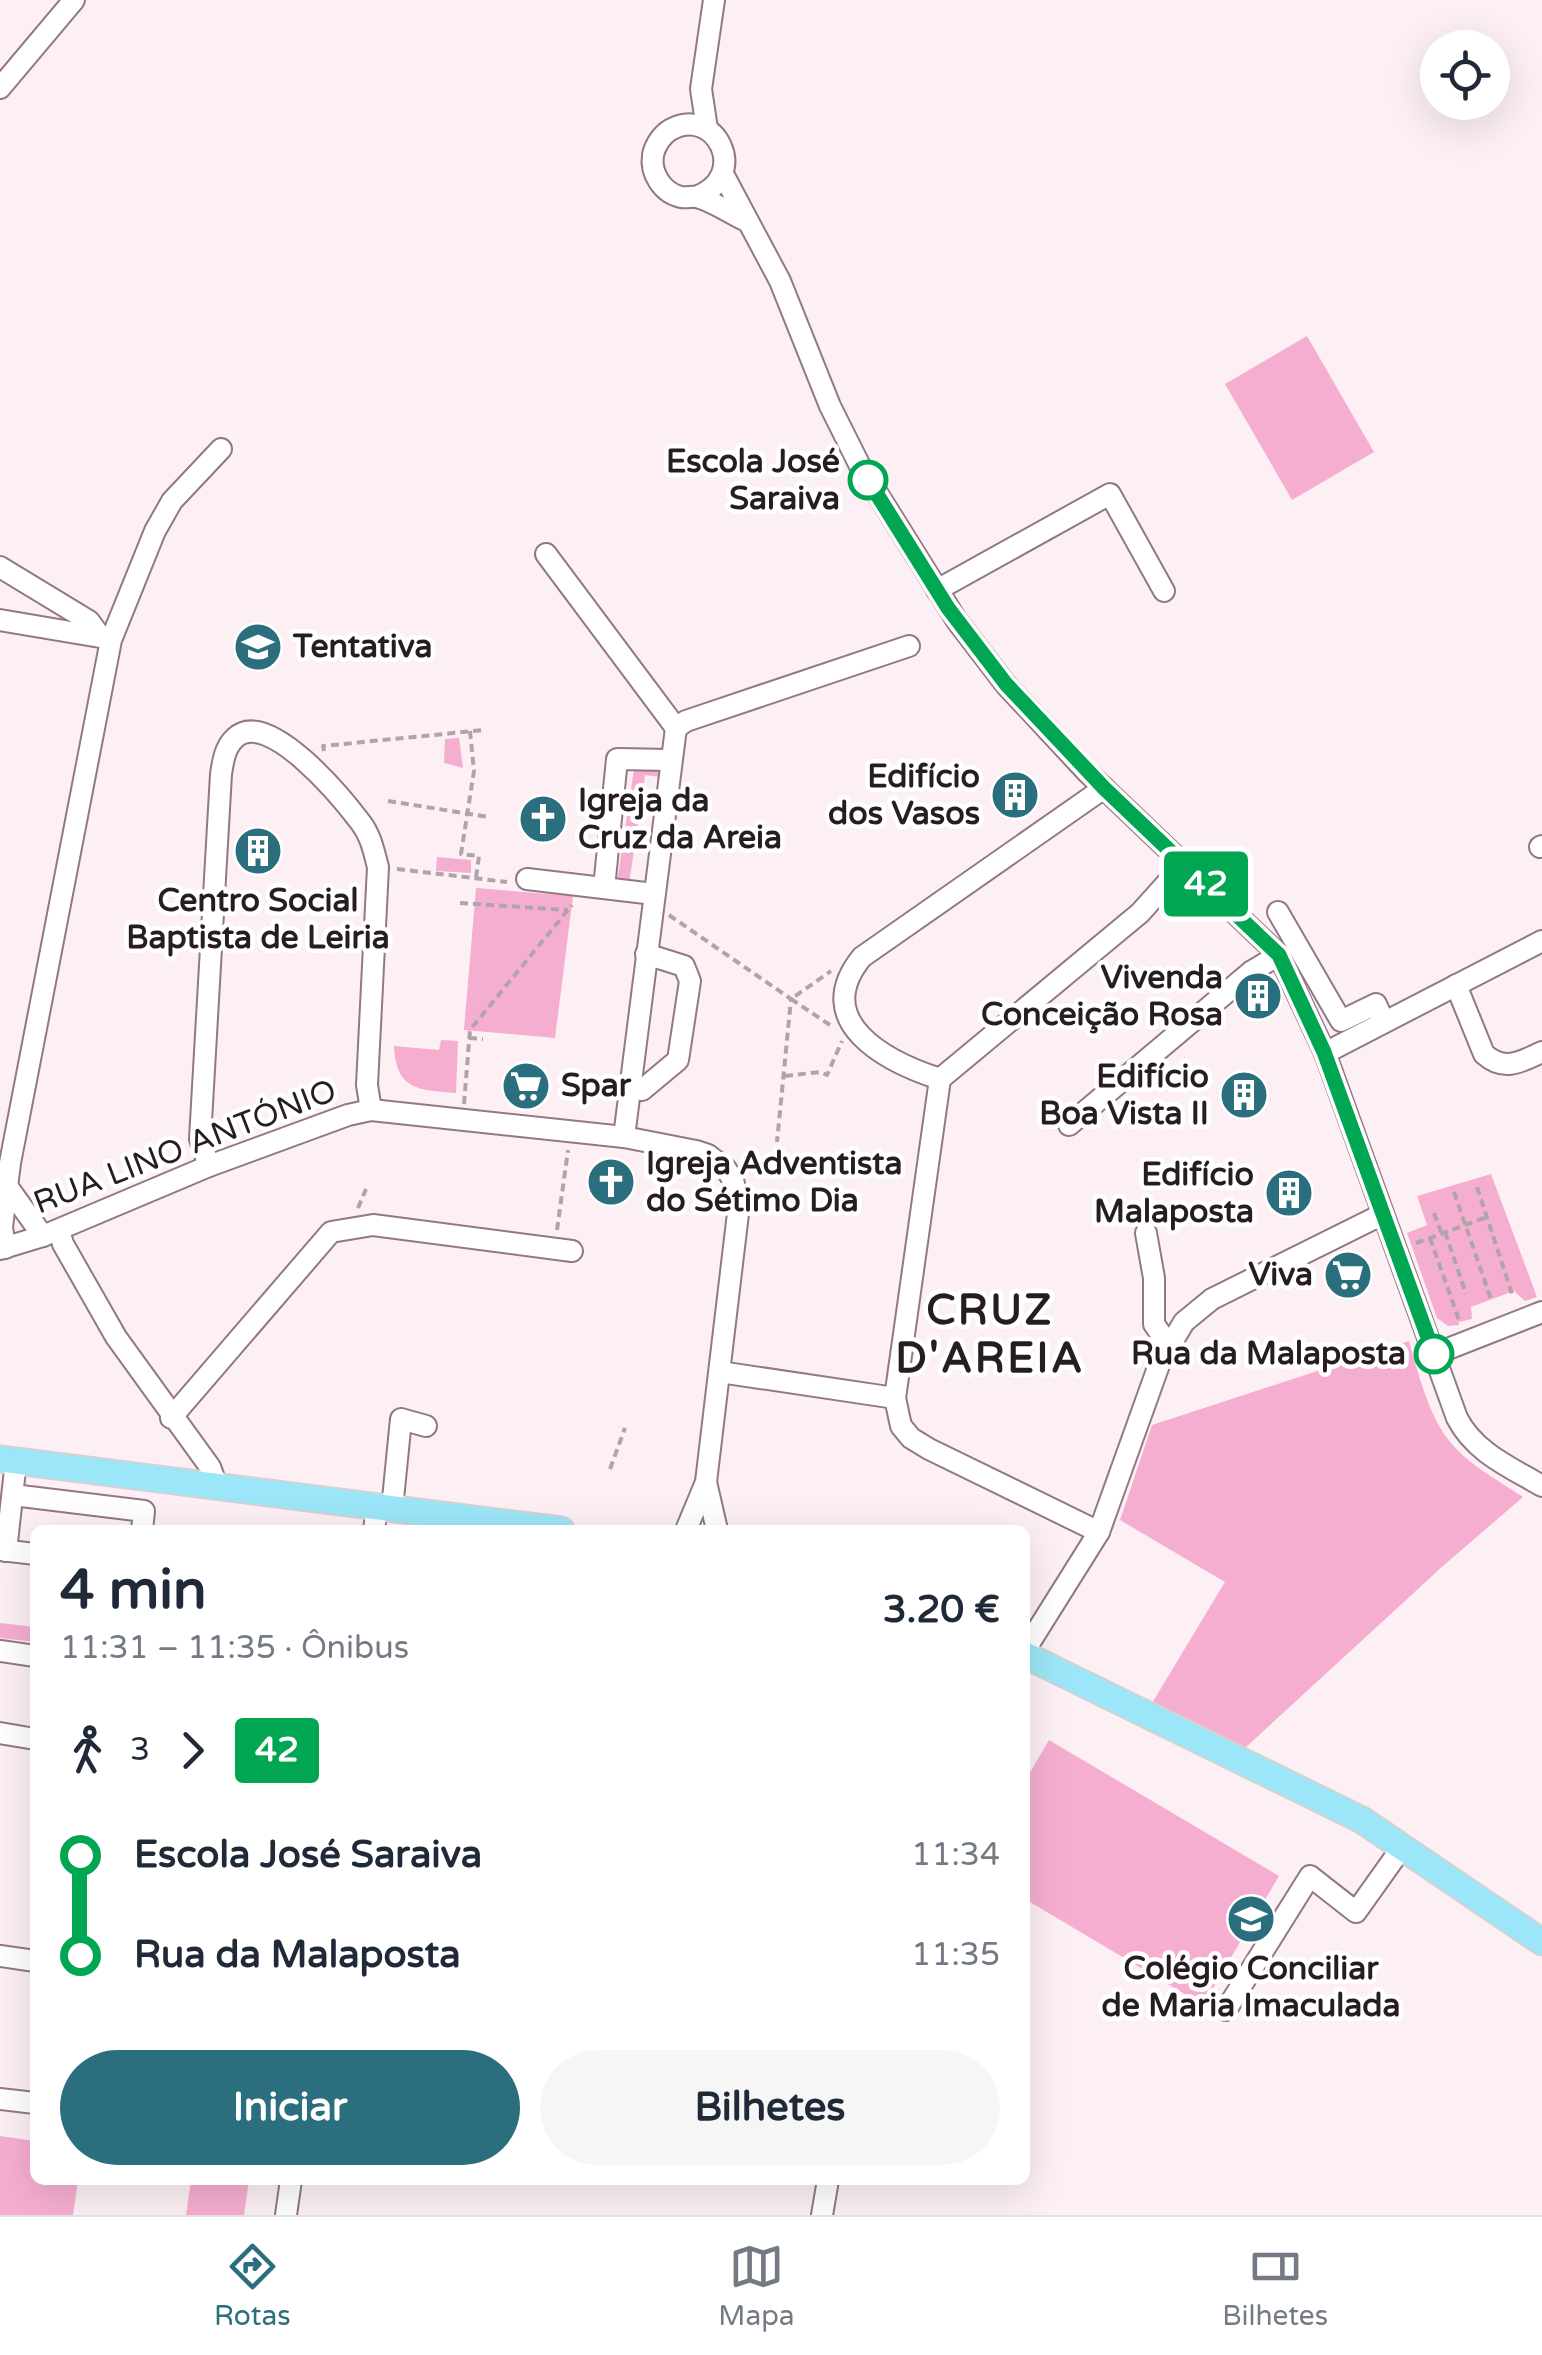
<!DOCTYPE html>
<html lang="pt">
<meta charset="utf-8">
<style>
:root{--surface:#fff;--page:#f6f6f7;--text:#1f2937;--muted:#747a83;--line:#e0e1e3;--accent:#2b6f7f}
body{margin:0;font-family:"Varela Round",sans-serif;background:var(--page);color:var(--text);height:100vh;display:flex;flex-direction:column;font-size:38px;white-space:nowrap}
*{box-sizing:border-box;margin:0}
p{font-size:32px;color:var(--muted)}
.icon{flex:none;width:55px;height:55px;fill:none;stroke:currentColor;stroke-width:2;stroke-linecap:round;stroke-linejoin:round}
.map{position:relative;flex:1;overflow:hidden}
.side{position:absolute;left:30px;top:1525px;width:1000px;height:660px;display:flex;flex-direction:column;background:var(--surface);border-radius:15px;box-shadow:0 10px 40px #0002}
.side>*{flex:none}
.badge{padding:0 20px;border-radius:8px;font-size:35px;line-height:65px}
.fabs{position:absolute;left:1420px;top:30px;display:grid;gap:20px}
.fabs a{display:grid;place-items:center;width:90px;height:90px;border-radius:50%;background:var(--surface);box-shadow:0 10px 40px #0002;font-size:50px}
.map>.badge{position:absolute;translate:-50% -50%;box-shadow:0 0 0 5px #fff}
.legs{display:flex;align-items:center;gap:15px;height:110px;padding:0 30px;font-size:32px}
.legs p{margin-inline-start:auto}
.summary{display:flex;align-items:center;justify-content:space-between;height:170px;padding:0 30px}
h1{font-size:55px;font-weight:800;line-height:75px}
.primary-button{display:flex;gap:20px;margin-top:auto;padding:20px 30px}
.primary-button a{flex:1;height:115px;border-radius:60px;background:var(--accent);color:#fff;font-size:40px;font-weight:800;line-height:115px;text-align:center}
.primary-button a+a{background:var(--page);color:var(--text)}
ul{padding:0 30px;list-style:none}
li{display:flex;align-items:center;gap:35px;height:100px;font-size:38px}
li i{display:grid;place-items:center;width:15px;height:100%;margin:0 12px;background:currentColor}
li i::after{content:'';width:25px;height:25px;margin:-12px;border:8px solid;border-radius:50%;background:var(--surface)}
li p{margin-inline-start:auto}
li:first-child i{background:linear-gradient(#0000 50%,currentColor 0)}
li:last-child i{background:linear-gradient(currentColor 50%,#0000 0)}
.menu{display:flex;justify-content:space-around;align-items:center;height:140px;border-top:2px solid var(--line);background:var(--surface);font-size:28px;color:var(--muted)}
.menu a{display:grid;justify-items:center;gap:5px}
.menu .on{color:var(--accent)}
.map>svg:first-child{display:block}
.green{fill:#f6aed0}
.lines{fill:none;stroke-linecap:round;stroke-linejoin:round}
.minor-casing{stroke:#937884;stroke-width:24}
.major-casing{stroke:#d4d2d3;stroke-width:29}
.path{stroke:#b0a4a9;stroke-width:4;stroke-dasharray:8 5;stroke-linecap:butt}
.minor{stroke:#fff;stroke-width:20}
.major{stroke:#9be6f8;stroke-width:25}
.line-1-casing{stroke:#fff;stroke-width:22}
.line-1{stroke:#00a651;stroke-width:15}
.stop-1-dot{fill:#fff;stroke:#00a651;stroke-width:5}
.labels{text-anchor:middle;dominant-baseline:central;stroke-width:9;stroke-linejoin:round;paint-order:stroke}
.stop-label{font-size:32px;font-weight:bold;fill:#271c21;stroke:#fff;text-anchor:end}
.poi-label{font-size:32px;font-weight:bold;fill:#271c21;stroke:#fff;text-anchor:end}
.street-label{font-size:32px;fill:#271c21;stroke:#fff}
.district-label{font-size:42px;font-weight:bold;letter-spacing:2.5px;fill:#271c21;stroke:#fff}
</style>
<div class="map">
<svg width="1542" height="2215" viewBox="0 0 1542 2215">
<rect width="100%" height="100%" fill="#fcf0f5"/>
<g class="green">
<polygon points="1307,336 1374,452 1292,500 1225,384"/>
<polygon points="459,738 463,768 444,763 445,739"/>
<polygon points="661,766 660,777 645,775 629,884 617,882 634,769"/>
<polygon points="437,857 471,860 471,873 436,871"/>
<polygon points="476,888 573,896 555,1038 464,1030"/>
<path d="M 441,1040 L 458,1041 L 456,1093 C 418,1090 396,1090 394,1046 L 439,1050 Z"/>
<polygon points="1491,1174 1537,1297 1525,1301 1514,1291 1471,1307 1472,1319 1459,1322 1459,1325 1448,1326 1437,1318 1407,1233 1427,1225 1417,1196"/>
<path d="M 1409,1341 C 1418,1373 1428,1412 1447,1438 C 1465,1463 1498,1480 1523,1497 L 1443,1566 L 1244,1749 L 1152,1703 L 1225,1582 L 1120,1520 L 1152,1425 Z"/>
<polygon points="0,1623 35,1627 35,1642 0,1638"/>
<polygon points="1049,1740 1279,1876 1203,2005 1025,1899 1025,1781"/>
<polygon points="0,2136 35,2141 35,2180 78,2180 73,2215 0,2215"/>
<polygon points="191,2180 249,2180 244,2215 186,2215"/>
</g>
<g class="lines">
<g class="minor-casing">
<g id="minor">
<polyline points="0,88 74,0"/>
<polyline points="707,129 701,89 714,0"/>
<path d="M 723,174 L 780,281 L 830,406 L 859,464 L 957,621 L 1006,685 L 1087,772 L 1279,955 L 1325,1053 L 1457,1418 C 1475,1453 1510,1467 1542,1486"/>
<path d="M 696,197 C 752,176 715,104 670,130 C 662,135 655,145 653,155 C 650,174 663,193 681,197 C 686,198 692,196 697,197 C 713,201 731,214 747,221"/>
<polyline points="546,554 676,728"/>
<polyline points="0,567 89,621 100,636"/>
<polyline points="937,590 1110,494 1164,591"/>
<polyline points="0,620 106,638"/>
<polyline points="1540,847 1542,846"/>
<polyline points="527,879 654,894"/>
<polyline points="604,888 617,759 670,760"/>
<polyline points="1278,912 1341,1021 1376,1004 1384,1022"/>
<path d="M 1456,985 L 1484,1054 C 1504,1072 1521,1062 1542,1052"/>
<polyline points="1325,1053 1542,941"/>
<path d="M 940,1079 C 887,1062 809,1022 862,957 L 1104,788"/>
<polyline points="630,1087 642,1090 678,1060 690,981 684,966 646,954"/>
<polyline points="1069,1125 1252,971 1279,955"/>
<polyline points="624,1137 676,728 686,721 909,646"/>
<path d="M 209,1166 L 200,1139 L 221,774 C 223,761 225,747 235,738 C 268,707 343,799 361,823 C 371,836 374,852 378,867 L 367,1085 L 371,1110"/>
<polyline points="7,1186 43,1236"/>
<polyline points="59,1230 63,1244 116,1337 210,1467 217,1486"/>
<polyline points="1146,1233 1154,1278 1154,1324 1169,1346"/>
<polyline points="5,1248 2,1227 10,1163 111,640 155,531 172,501 221,449"/>
<polyline points="0,1249 43,1236 209,1166 348,1115 371,1110 624,1137 696,1151 708,1155 726,1169 733,1180 739,1205 706,1482 686,1530"/>
<polyline points="1435,1354 1542,1312"/>
<polyline points="720,1372 895,1398"/>
<polyline points="171,1418 331,1232 373,1225 572,1251"/>
<polyline points="706,1482 717,1530"/>
<polyline points="13,1495 144,1511 142,1530"/>
<polyline points="392,1509 401,1419 426,1426"/>
<polyline points="374,1530 377,1507"/>
<polyline points="1099,1532 929,1449 911,1438 901,1426 895,1398 940,1079 1140,913 1184,864"/>
<polyline points="0,1550 35,1554"/>
<polyline points="6,1551 16,1461"/>
<polyline points="1025,1650 1099,1532 1160,1362 1184,1322 1212,1299 1383,1214"/>
<polyline points="0,1651 35,1656"/>
<polyline points="0,1733 35,1739"/>
<polyline points="0,1956 35,1961"/>
<polyline points="1226,2010 1310,1876 1356,1912 1403,1846"/>
<polyline points="0,2099 35,2103"/>
<polyline points="286,2215 291,2180"/>
<polyline points="822,2215 828,2180"/>
</g>
</g>
<g class="major-casing">
<g id="major">
<polyline points="0,1459 561,1530"/>
<polyline points="1025,1655 1362,1820 1542,1942"/>
</g>
</g>
<g class="path">
<polyline points="470,731 474,771 461,854 479,856 476,878"/>
<polyline points="324,751 323,746 484,730"/>
<polyline points="388,801 489,817"/>
<polyline points="397,869 507,882"/>
<polyline points="460,903 568,910"/>
<polyline points="669,915 791,999 777,1142"/>
<polyline points="830,1025 791,999 831,971"/>
<polyline points="469,1038 483,1039"/>
<polyline points="785,1076 820,1072 827,1075 842,1041"/>
<polyline points="464,1104 470,1030 572,905"/>
<polyline points="649,1173 650,1160"/>
<polyline points="1477,1187 1512,1294"/>
<polyline points="1454,1192 1492,1302"/>
<polyline points="358,1208 366,1189"/>
<polyline points="1434,1213 1441,1232"/>
<polyline points="557,1230 568,1150"/>
<polyline points="1445,1232 1466,1294"/>
<polyline points="1430,1238 1460,1323"/>
<polyline points="1416,1243 1487,1217"/>
<polyline points="610,1469 625,1428"/>
</g>
<use href="#minor" class="minor"/>
<use href="#major" class="major"/>
</g>
<g class="lines">
<g class="line-1-casing">
<polyline id="line-1" points="868,480 948,608 1006,684 1104,788 1279,955 1324,1052 1434,1354"/>
</g>
<use href="#line-1" class="line-1"/>
</g>
<defs>
<g id="school-disc" transform="scale(2.5)"><circle r="9.5" fill="#2b6f7f" stroke="#fff"/><path d="M0-5L7-2L0 1L-7-2ZM-4 1L0 2.5L4 1V4Q0 6-4 4Z" fill="#fff"/></g>
<g id="building-disc" transform="scale(2.5)"><circle r="9.5" fill="#2b6f7f" stroke="#fff"/><path d="M-4-6H4V6H1V3H-1V6H-4ZM-2.5-4.3h1.7v1.8h-1.7ZM.8-4.3h1.7v1.8H.8ZM-2.5-1h1.7V.8h-1.7ZM.8-1h1.7V.8H.8Z" fill="#fff"/></g>
<g id="church-disc" transform="scale(2.5)"><circle r="9.5" fill="#2b6f7f" stroke="#fff"/><path d="M-1.2-6h2.4v3.5h3.3v2.4h-3.3V6h-2.4V-.1h-3.3v-2.4h3.3Z" fill="#fff"/></g>
<g id="supermarket-disc" transform="scale(2.5)"><circle r="9.5" fill="#2b6f7f" stroke="#fff"/><path d="M-6-5.5h2.5l.6 2H6L4.5 2H-2.5L-4.4-4H-6ZM-1.5 3.2a1.3 1.3 0 1 0 .1 0ZM3 3.2a1.3 1.3 0 1 0 .1 0Z" fill="#fff"/></g>
</defs>
<g fill-rule="evenodd">
<use href="#school-disc" x="258" y="647"/>
<use href="#building-disc" x="1015" y="795"/>
<use href="#church-disc" x="543" y="819"/>
<use href="#building-disc" x="258" y="851"/>
<use href="#building-disc" x="1258" y="996"/>
<use href="#supermarket-disc" x="526" y="1086"/>
<use href="#building-disc" x="1244" y="1095"/>
<use href="#church-disc" x="611" y="1182"/>
<use href="#building-disc" x="1289" y="1193"/>
<use href="#supermarket-disc" x="1348" y="1275"/>
<use href="#school-disc" x="1251" y="1919"/>
</g>
<g class="stop-1-dot">
<circle cx="868" cy="480" r="18"/>
<circle cx="1434" cy="1354" r="18"/>
</g>
<g class="labels">
<g class="stop-label">
<text x="840" y="462">Escola José<tspan x="840" dy="37">Saraiva</tspan></text>
<text x="1406" y="1354">Rua da Malaposta</text>
</g>
<g class="poi-label">
<text x="293" y="647" text-anchor="start">Tentativa</text>
<text x="980" y="777">Edifício<tspan x="980" dy="37">dos Vasos</tspan></text>
<text x="578" y="801" text-anchor="start">Igreja da<tspan x="578" dy="37">Cruz da Areia</tspan></text>
<text x="258" y="901" text-anchor="middle">Centro Social<tspan x="258" dy="37">Baptista de Leiria</tspan></text>
<text x="1223" y="978">Vivenda<tspan x="1223" dy="37">Conceição Rosa</tspan></text>
<text x="1209" y="1077">Edifício<tspan x="1209" dy="37">Boa Vista II</tspan></text>
<text x="561" y="1086" text-anchor="start">Spar</text>
<text x="646" y="1164" text-anchor="start">Igreja Adventista<tspan x="646" dy="37">do Sétimo Dia</tspan></text>
<text x="1254" y="1175">Edifício<tspan x="1254" dy="37">Malaposta</tspan></text>
<text x="1313" y="1275">Viva</text>
<text x="1251" y="1969" text-anchor="middle">Colégio Conciliar<tspan x="1251" dy="37">de Maria Imaculada</tspan></text>
</g>
<g class="street-label">
<text transform="translate(185 1147) rotate(-21)">RUA LINO ANTÓNIO</text>
</g>
<g class="district-label">
<text x="990" y="1310">CRUZ<tspan x="990" dy="48">D'AREIA</tspan></text>
</g>
</g>
</svg>
<div class="fabs">
<a><svg class="icon" aria-label="locate" viewBox="0 0 24 24"><circle cx="12" cy="12" r="6"/><path d="M12 2v4M12 18v4M2 12h4M18 12h4"/></svg></a>
</div>
<b class="badge" style="left:1206px;top:884px;background:#00a651;color:#fff">42</b>
<section class="side">
<div class="summary"><div><h1>4 min</h1><p>11:31 – 11:35 · Ônibus</p></div><b>3.20 €</b></div>
<div class="legs"><svg class="icon" aria-label="walk" viewBox="0 0 24 24"><circle cx="13" cy="4" r="2"/><path d="M13 8l-2 6 4 7M11 14l-3 7M7 12l3-4h3l4 4"/></svg>3<svg class="icon" aria-label="forward" viewBox="0 0 24 24"><path d="M9 5l7 7-7 7"/></svg><b class="badge" style="background:#00a651;color:#fff">42</b></div>
<ul>
<li><i style="color:#00a651"></i><b>Escola José Saraiva</b><p>11:34</p></li>
<li><i style="color:#00a651"></i><b>Rua da Malaposta</b><p>11:35</p></li>
</ul>
<div class="primary-button"><a>Iniciar</a><a>Bilhetes</a></div>
</section>
</div>
<nav class="menu">
<a class="on"><svg class="icon" aria-label="directions" viewBox="0 0 24 24"><path d="M12 3l9 9-9 9-9-9zM9 14v-3h6M13 9l2 2-2 2"/></svg>Rotas</a>
<a><svg class="icon" aria-label="map" viewBox="0 0 24 24"><path d="M3 6l6-2 6 2 6-2v14l-6 2-6-2-6 2zM9 4v14M15 6v14"/></svg>Mapa</a>
<a><svg class="icon" aria-label="tickets" viewBox="0 0 24 24"><path d="M3 7h18v10H3zM15 7v10"/></svg>Bilhetes</a>
</nav>
